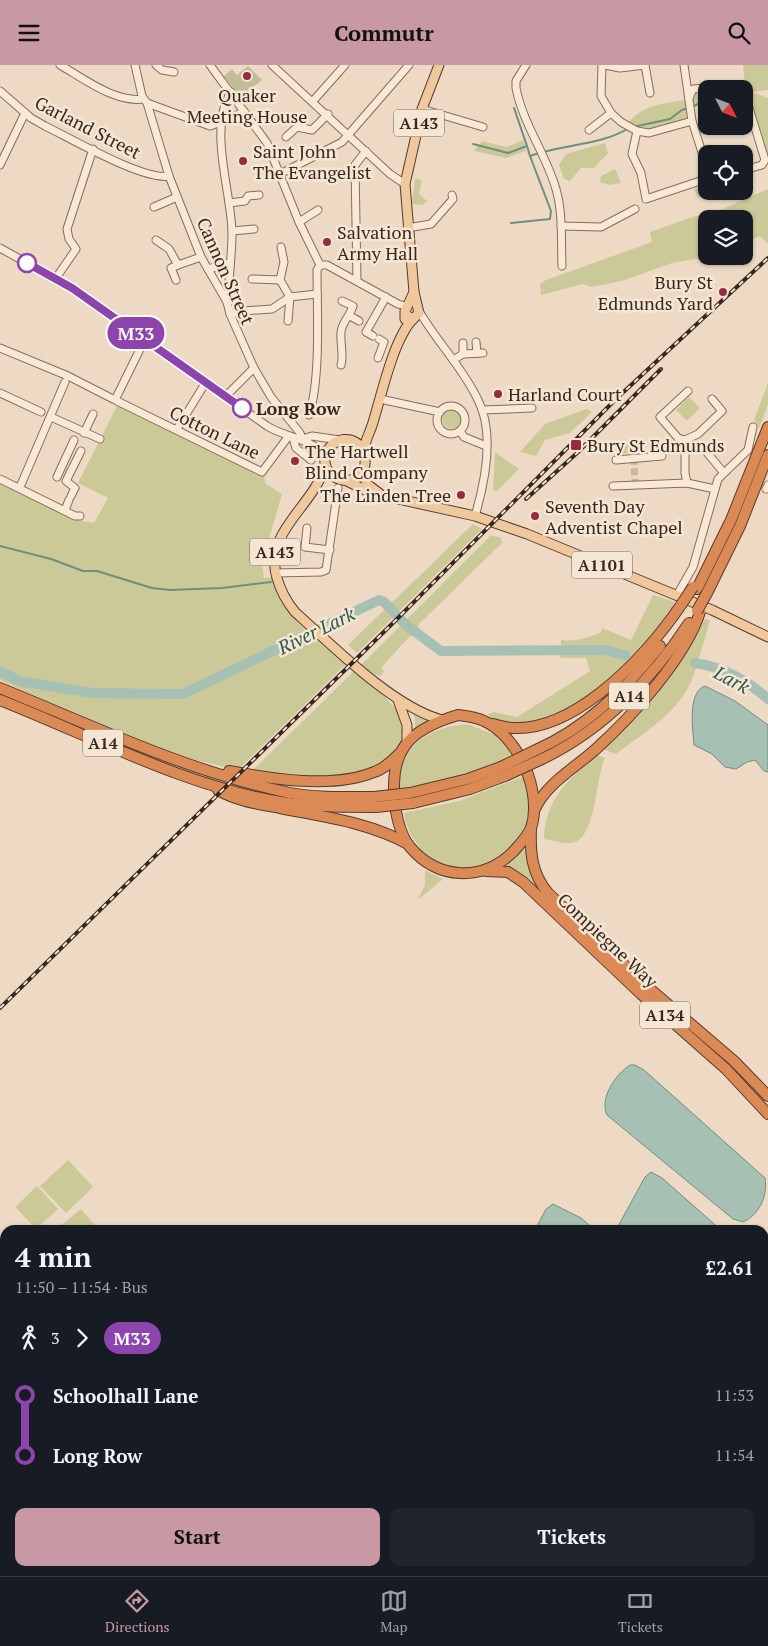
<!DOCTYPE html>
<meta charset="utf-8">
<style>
:root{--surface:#171b24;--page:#20242c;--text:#f1f3f6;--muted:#9ea1a6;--line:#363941;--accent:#c899a4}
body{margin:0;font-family:"PT Serif",serif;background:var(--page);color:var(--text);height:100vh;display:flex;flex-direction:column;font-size:19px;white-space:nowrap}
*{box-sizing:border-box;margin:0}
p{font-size:16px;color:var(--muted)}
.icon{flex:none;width:28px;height:28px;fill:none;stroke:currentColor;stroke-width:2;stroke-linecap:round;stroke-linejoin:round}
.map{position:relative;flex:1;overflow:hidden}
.drawer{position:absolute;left:0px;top:1160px;width:769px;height:351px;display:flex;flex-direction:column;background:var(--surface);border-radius:15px 15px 0 0;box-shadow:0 1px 4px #0004}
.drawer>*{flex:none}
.badge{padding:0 10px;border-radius:16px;font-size:18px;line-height:32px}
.needle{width:32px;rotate:132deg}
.buttons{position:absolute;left:698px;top:15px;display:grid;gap:10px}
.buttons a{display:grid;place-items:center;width:55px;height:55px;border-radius:10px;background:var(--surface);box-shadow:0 1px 4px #0004;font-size:25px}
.map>.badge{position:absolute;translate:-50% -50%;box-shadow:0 0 0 2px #fff}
.legs{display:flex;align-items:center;gap:8px;height:55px;padding:0 15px;font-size:16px}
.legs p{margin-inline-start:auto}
.head{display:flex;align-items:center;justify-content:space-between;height:85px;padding:0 15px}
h1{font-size:28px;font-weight:800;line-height:38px}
.action{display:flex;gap:10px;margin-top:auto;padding:10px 15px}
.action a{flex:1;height:58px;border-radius:10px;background:var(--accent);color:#111;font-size:20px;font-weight:800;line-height:58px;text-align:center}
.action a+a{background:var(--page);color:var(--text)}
ul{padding:0 15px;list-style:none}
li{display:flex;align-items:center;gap:18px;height:60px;font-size:19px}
li i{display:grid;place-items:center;width:8px;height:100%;margin:0 6px;background:currentColor}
li i::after{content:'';width:12px;height:12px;margin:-6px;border:4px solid;border-radius:50%;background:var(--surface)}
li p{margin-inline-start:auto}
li:first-child i{background:linear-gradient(#0000 50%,currentColor 0)}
li:last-child i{background:linear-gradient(currentColor 50%,#0000 0)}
header{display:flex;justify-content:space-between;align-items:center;height:65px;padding:0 15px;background:var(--accent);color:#111;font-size:22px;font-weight:800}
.tab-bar{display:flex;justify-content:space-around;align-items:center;height:70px;border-top:1px solid var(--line);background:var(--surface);font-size:14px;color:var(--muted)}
.tab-bar a{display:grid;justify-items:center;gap:2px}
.tab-bar .active{color:var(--accent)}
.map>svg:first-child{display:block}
.farmland{fill:#e3d3b2}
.green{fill:#ccc998}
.cemetery{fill:#c1be97}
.water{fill:#a6c1b4;stroke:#6d8f81}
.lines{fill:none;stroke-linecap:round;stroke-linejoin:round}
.stream{stroke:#6d8f81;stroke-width:2}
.river{stroke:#a6c1b4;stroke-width:10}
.minor-tunnel{stroke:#cab6a3;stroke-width:7;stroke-dasharray:7 3.5;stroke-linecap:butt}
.minor-casing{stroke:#886b5b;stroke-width:9}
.major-casing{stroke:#563a2f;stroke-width:11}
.highway-casing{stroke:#563a2f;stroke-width:12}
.minor{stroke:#f8e9d7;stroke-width:7}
.major{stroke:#f0c89d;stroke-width:9}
.highway{stroke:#db8a56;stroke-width:10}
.rail-casing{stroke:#38271f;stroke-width:4}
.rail{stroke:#f5e6d4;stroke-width:2;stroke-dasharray:5.5;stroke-linecap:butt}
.highway-bridge-casing{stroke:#563a2f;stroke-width:12;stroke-linecap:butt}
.highway-bridge{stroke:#db8a56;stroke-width:10}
.line-1-casing{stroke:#fff;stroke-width:11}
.line-1{stroke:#8e44ad;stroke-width:8}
.poi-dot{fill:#962c3f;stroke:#f5e6d4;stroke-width:2}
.stop-1-dot{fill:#fff;stroke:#8e44ad;stroke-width:2.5}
.labels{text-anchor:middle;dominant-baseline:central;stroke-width:5;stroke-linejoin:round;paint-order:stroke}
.shield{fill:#f5e6d4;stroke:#716055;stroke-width:1}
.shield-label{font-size:16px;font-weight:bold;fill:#38271f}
.poi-label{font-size:18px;fill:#38271f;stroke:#f5e6d4;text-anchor:start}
.street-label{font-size:18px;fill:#38271f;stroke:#f5e6d4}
.stop-label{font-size:18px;font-weight:bold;fill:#38271f;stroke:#f5e6d4;text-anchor:start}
.water-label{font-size:19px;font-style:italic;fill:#2e584e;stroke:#f5e6d4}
</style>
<header><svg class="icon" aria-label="menu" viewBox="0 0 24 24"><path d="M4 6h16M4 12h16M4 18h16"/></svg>Commutr<svg class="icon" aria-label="search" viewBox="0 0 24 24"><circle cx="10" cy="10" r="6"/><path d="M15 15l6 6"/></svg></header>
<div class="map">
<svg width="768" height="1511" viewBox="0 0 768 1511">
<rect width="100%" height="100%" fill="#eedac4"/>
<g class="farmland">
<polygon points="5,1467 5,1506 96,1506 99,1511 0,1511 0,1468"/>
<polygon points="768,1471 768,1511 741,1511 745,1506 764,1506 764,1478"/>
</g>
<g class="green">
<polygon points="743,0 768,0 768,25 751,27 768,33 768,95 745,18"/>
<polygon points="706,25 706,40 694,42 691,30 694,26"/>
<path d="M 685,35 L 688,56 L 650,64 L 628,58 C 644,39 662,39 685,35 Z"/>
<polygon points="524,75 526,86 506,93 474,86 482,76 506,82"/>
<polygon points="605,78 608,88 594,103 581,103 570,116 564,114 559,100 566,89"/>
<polygon points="615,104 621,118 610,120 600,117 601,111"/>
<polygon points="415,113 422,116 419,129 427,136 423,140 412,139"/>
<polygon points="706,119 706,126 713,127 698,133 694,124"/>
<polygon points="768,124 768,179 760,171 744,178 744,154 706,154 706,191 714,191 672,198 622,216 591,222 583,219 541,230 540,219 546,215 652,177 650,167 695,151 709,150"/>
<polygon points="768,318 768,340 759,363 754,355"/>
<polygon points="689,332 700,343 687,356 676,345"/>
<path d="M 118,339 L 263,408 L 266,419 L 282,429 L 262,498 L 264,513 L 272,512 C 281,550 318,575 345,600 L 239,704 C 157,692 76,649 0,615 L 0,419 L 72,454 L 94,458 L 108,433 L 78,418 Z"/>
<polygon points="587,344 592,347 570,368 545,375 536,391 520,387 545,359"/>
<circle cx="452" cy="354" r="10"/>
<polygon points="632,375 645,387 618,389"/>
<polygon points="495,387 519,404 497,426 493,425"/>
<polygon points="473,459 482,464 357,588 348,580"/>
<polygon points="491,470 501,473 502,478 418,560 419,567 409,572 381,603 384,606 381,611 371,609 361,600"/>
<path d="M 653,530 L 675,537 C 663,560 646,583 628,602 C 609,620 552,659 526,660 C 521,661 515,660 510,659 C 501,658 492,658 488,649 L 494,647 L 517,652 L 590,606 L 586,593 L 560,593 L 561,575 C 575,577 588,573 601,567 L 602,563 L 631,575 Z"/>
<path d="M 705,554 L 710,555 C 704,575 699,596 692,614 C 680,647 642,669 616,689 L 602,684 C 644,646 675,602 705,554 Z"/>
<path d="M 354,606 L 376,622 L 403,652 C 403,658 405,668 404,675 C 403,677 399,681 397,684 C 370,721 292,716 253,705 Z"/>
<polygon points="411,645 430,656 415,666 415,653"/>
<path d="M 470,660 L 495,670 L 513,690 C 477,708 440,720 400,724 C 389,685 437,657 470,660 Z"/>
<path d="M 596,690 L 605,693 C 595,713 597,775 571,778 C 563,779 552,775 544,774 C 545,733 569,715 596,690 Z"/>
<path d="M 524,711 C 529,727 533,744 528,760 C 526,766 521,772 517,776 C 484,825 413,806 404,748 L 459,736 Z"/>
<polygon points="527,778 530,807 546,834 502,804 515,794"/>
<polygon points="425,805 443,814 418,835 425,820"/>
<polygon points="68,1095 93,1122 66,1148 40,1121"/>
<polygon points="37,1121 58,1144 36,1164 15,1142"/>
<polygon points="81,1144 99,1165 55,1165"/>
<polygon points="768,1408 768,1471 764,1478 764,1413"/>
</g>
<polygon class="cemetery" points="248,1 262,15 240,32 224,11 232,4 237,10"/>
<g class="water">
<path d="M 705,621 L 735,636 L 768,660 L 768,707 L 764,706 L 755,695 L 747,697 L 736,704 L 725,702 L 712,689 L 694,680 C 693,665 687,627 705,621 Z"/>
<path d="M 630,1000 L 635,1000 L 644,1005 L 765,1113 C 768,1131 759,1150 743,1157 L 733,1154 L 607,1050 C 599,1033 616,1009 630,1000 Z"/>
<polygon points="651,1107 662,1113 721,1165 616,1165 645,1112"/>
<polygon points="553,1139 581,1153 595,1165 535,1165 546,1144"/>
<polygon points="255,1508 344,1511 249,1511"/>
</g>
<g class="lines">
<g class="stream">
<polyline points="514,43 527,81"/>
<polyline points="633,62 670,54 682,45 696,40 706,33"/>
<path d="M 473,79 L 508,88 L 527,81 L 530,91 C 562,79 600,81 629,63"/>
<polyline points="511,158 550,154 551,146 530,91"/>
<polyline points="0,481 51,494 83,506 97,506 152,523 170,525 222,523 271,517"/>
</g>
<g class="river">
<path d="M 695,598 C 722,602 747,615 768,634"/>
<polyline points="0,606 19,616 92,628 183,629 379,535 384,537 406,560 441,586 606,585 625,590"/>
</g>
<polyline class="minor-tunnel" points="634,393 635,420"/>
<g class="minor-casing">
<g id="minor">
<path d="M 60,0 C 83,13 115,38 143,34"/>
<polyline points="135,0 142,31 147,38 169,111 201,192 227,237 230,249 254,303 271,332 300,368 302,374"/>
<polyline points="156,0 162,5 174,7"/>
<polyline points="210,0 267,78 299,157 320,200"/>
<polyline points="272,0 390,109 405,119"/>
<path d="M 526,0 L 516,16 L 516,23 C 523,59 546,89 556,124 C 563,148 561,176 562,201"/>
<polyline points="602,0 601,31 611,48 621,57 637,66 649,68 692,56 684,0"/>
<polyline points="605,0 620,3 645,0"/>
<polyline points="645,0 650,28"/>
<path d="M 0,26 L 31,53 L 45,61 C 70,73 144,116 169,111"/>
<polyline points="689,33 693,24 742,20 765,95 762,100 744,105"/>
<polyline points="313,36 345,0"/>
<polyline points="147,38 210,61 230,54 244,46"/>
<polyline points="422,44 483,62"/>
<polyline points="692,56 706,100"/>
<polyline points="589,65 611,48"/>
<polyline points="637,66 632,89 641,108 646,134 700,116 706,108"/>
<polyline points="286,72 297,62 312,65 328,49"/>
<polyline points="0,100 25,48"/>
<polyline points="280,109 342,77 409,0"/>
<polyline points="229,138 245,136 248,131 259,130"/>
<polyline points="154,142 177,132"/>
<polyline points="299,157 318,145"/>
<polyline points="561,161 601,162 635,144"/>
<polyline points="407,163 431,159 453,134 452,130"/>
<polyline points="232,166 254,164"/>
<polyline points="156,175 169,184 178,200 171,203 176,215"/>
<polyline points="281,182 284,197 280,215 290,232 288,256"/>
<path d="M 0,183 L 72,223 L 267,361 C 286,373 310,373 325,390"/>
<polyline points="178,200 201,192"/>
<polyline points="320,200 327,200 398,239 408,242"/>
<polyline points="208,204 230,198"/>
<polyline points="56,213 76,184 69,174 67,164 93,84"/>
<polyline points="252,214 280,215"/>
<polyline points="357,216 355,100 366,86"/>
<path d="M 227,237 C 229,214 232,190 232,167 C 231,125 208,64 231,27"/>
<path d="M 419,246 C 437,277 463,303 478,335 C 495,368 485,417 475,451"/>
<polyline points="230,249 243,246 272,244 290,232 317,229"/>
<polyline points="350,251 359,256"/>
<polyline points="373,271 366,267 386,232"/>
<polyline points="145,274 116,333 117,336 262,407 288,372"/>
<polyline points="476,277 477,288"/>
<polyline points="463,278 463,289"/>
<polyline points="0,283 68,311 113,334"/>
<polyline points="378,293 384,277 379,274"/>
<polyline points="453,295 463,289 483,288"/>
<path d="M 341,300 C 344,289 340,279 341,267 C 342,257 350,251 353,241 L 342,236"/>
<polyline points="688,326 660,352 678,373 685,375 698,369 722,346 712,334"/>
<polyline points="0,328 41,347"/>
<polyline points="226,331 254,303"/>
<polyline points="380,334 440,347"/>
<circle cx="451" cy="355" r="14"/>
<polyline points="482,345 532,343"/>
<path d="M 309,350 C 321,314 317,244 317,205 L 320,200"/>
<polyline points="51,352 100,374"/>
<polyline points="177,364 206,317"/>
<polyline points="460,366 464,372 486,381"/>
<polyline points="84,368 93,349"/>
<polyline points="293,373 296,383 311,395"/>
<polyline points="302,374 312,371 340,375"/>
<polyline points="685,375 685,408 687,418"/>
<polyline points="705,385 723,407"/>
<polyline points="616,395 662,391"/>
<polyline points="57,412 74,375"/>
<polyline points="0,414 75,451 80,451"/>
<polyline points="613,421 687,418 715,424"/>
<polyline points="20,422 65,317"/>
<polyline points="766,424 768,420"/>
<polyline points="71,431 75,423 66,416 81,386"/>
<polyline points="65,445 69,435"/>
<polyline points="307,463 305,482 330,485"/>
<polyline points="275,508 321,507 326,505 338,423"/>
<polyline points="677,530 693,502 718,414 748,385 753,362"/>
<polyline points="0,1233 5,1240"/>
<polyline points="0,1360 5,1358"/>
</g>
</g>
<g class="major-casing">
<g id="major">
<polyline points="406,250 413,254 419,248 414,227 405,119 422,44 439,0"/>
<polyline points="405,254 405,246 414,227"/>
<path d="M 365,386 C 353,369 334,371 325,390 C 324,398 326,406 333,411 C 342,418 357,417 363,406 C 368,397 363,389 365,380 C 367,371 372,363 374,354 C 382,328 394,273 413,254"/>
<path d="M 325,400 C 315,441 263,466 277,513 C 281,527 286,536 295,547 C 333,581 393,642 442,655"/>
<polyline points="363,407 367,419 379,428"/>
<polyline points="345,415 371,428 475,451 527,469 712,545 768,572"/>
<polyline points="398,635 407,660 407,677"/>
</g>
</g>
<g class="highway-casing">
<g id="highway">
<polyline points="697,524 731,455 768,362"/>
<polyline points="707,528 740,461 768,390"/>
<path d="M 0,623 C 95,662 189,707 290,728 C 317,733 346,732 374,732"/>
<path d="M 0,635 C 89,670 187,722 281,737 C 312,742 344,742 376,742"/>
<path d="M 458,650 C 467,651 476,652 484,656 C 518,671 543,727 531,763 C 528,771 519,780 513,787 C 482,817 438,815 410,782 C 401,771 397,754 395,740 C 389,686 407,665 458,650 Z"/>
<path d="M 493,659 C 563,683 646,592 681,540"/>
<path d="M 538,684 C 587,662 627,623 660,581"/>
<path d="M 542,694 C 603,665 653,613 689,558"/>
<path d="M 229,706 C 272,714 333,724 374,707 C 384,704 392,696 399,689"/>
<path d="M 218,725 C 237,736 258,739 280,743 C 324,752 368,757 408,779"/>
<polyline points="410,728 468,714 501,702"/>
<polyline points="413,738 470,724 505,711"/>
<path d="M 534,746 C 545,719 575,703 596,684 C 632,651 685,594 700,547"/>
<path d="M 531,764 C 530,789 532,809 548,828 L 650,924 L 734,996 L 768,1031"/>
<polyline points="486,806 508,807 523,817 641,929 726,1004 768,1049"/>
<polyline points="764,1388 768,1382"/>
<polyline points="764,1404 768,1399"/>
<polyline points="0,1453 5,1452"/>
<polyline points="688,1506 702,1511"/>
<polyline points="718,1506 722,1511"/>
</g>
</g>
<use href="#minor" class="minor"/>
<use href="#major" class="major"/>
<use href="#highway" class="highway"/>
<g class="rail-casing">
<g id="rail">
<polyline points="526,434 576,389 661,304"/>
<polyline points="0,943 396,555 616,334 768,193"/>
</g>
</g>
<use href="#rail" class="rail"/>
<g class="highway-bridge-casing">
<g id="highway-bridge">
<polyline points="681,540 693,522"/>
<polyline points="697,546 707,528"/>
<polyline points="501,702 538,684"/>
<polyline points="505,711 542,694"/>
<polyline points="374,732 410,728"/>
<polyline points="376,742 413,738"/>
</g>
</g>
<use href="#highway-bridge" class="highway-bridge"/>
</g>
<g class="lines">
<g class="line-1-casing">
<polyline id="line-1" points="27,198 72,223 242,343"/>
</g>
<use href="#line-1" class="line-1"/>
</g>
<g class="poi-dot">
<circle cx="247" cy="11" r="5"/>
<circle cx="243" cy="96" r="5"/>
<circle cx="327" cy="177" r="5"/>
<circle cx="723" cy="227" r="5"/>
<circle cx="498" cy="329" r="5"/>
<rect x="570" y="374" width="12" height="12" rx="2.5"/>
<circle cx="295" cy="396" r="5"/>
<circle cx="461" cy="430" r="5"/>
<circle cx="535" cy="451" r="5"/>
</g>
<g class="stop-1-dot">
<circle cx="27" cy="198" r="9"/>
<circle cx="242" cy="343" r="9"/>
</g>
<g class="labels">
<g class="shield">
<rect x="394" y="44.5" width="50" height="27" rx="4"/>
<rect x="250" y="473.5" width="50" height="27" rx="4"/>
<rect x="572" y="486.5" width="60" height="27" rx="4"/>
<rect x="609" y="617.5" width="40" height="27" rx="4"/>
<rect x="83" y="664.5" width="40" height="27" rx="4"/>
<rect x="640" y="936.5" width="50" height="27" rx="4"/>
</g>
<g class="shield-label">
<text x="419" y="58">A143</text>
<text x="275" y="487">A143</text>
<text x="602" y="500">A1101</text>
<text x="629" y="631">A14</text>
<text x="103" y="678">A14</text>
<text x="665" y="950">A134</text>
</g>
<g class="poi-label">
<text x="247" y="30" text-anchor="middle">Quaker<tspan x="247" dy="21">Meeting House</tspan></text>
<text x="253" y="86">Saint John<tspan x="253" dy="21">The Evangelist</tspan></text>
<text x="337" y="167">Salvation<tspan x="337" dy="21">Army Hall</tspan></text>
<text x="713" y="217" text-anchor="end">Bury St<tspan x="713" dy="21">Edmunds Yard</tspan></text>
<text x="508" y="329">Harland Court</text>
<text x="587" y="380">Bury St Edmunds</text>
<text x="305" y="386">The Hartwell<tspan x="305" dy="21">Blind Company</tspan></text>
<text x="451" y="430" text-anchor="end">The Linden Tree</text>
<text x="545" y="441">Seventh Day<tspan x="545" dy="21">Adventist Chapel</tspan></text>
</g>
<g class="street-label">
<text transform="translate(88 62) rotate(27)">Garland Street</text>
<text transform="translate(226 206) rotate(66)">Cannon Street</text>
<text transform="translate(215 367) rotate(26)">Cotton Lane</text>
<text transform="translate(608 875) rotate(43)">Compiegne Way</text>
</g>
<g class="stop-label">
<text x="256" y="343">Long Row</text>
</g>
<g class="water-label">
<text transform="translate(316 565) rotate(-26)">River Lark</text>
<text transform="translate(732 614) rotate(28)">Lark</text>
</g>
</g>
</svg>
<div class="buttons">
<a><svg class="needle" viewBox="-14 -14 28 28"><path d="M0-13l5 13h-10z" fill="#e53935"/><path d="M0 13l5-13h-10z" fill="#9ea1a6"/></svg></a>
<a><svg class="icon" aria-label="locate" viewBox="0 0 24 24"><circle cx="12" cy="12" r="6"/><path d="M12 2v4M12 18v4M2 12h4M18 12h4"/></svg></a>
<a><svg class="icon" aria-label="layers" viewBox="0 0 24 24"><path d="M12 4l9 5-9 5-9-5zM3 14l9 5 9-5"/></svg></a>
</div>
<b class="badge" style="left:136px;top:268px;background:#8e44ad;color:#fff">M33</b>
<section class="drawer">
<div class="head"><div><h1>4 min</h1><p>11:50 – 11:54 · Bus</p></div><b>£2.61</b></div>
<div class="legs"><svg class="icon" aria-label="walk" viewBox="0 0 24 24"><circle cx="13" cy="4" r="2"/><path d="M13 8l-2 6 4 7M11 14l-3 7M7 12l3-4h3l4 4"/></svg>3<svg class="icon" aria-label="forward" viewBox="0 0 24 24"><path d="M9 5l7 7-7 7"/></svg><b class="badge" style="background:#8e44ad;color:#fff">M33</b></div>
<ul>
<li><i style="color:#8e44ad"></i><b>Schoolhall Lane</b><p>11:53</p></li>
<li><i style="color:#8e44ad"></i><b>Long Row</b><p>11:54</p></li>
</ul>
<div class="action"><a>Start</a><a>Tickets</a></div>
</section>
</div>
<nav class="tab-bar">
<a class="active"><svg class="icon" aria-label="directions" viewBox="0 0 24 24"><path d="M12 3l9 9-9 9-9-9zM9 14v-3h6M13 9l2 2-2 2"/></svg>Directions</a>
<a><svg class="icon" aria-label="map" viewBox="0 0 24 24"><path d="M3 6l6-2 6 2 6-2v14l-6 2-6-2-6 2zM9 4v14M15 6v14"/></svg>Map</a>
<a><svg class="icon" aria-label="tickets" viewBox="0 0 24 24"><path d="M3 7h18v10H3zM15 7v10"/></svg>Tickets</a>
</nav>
